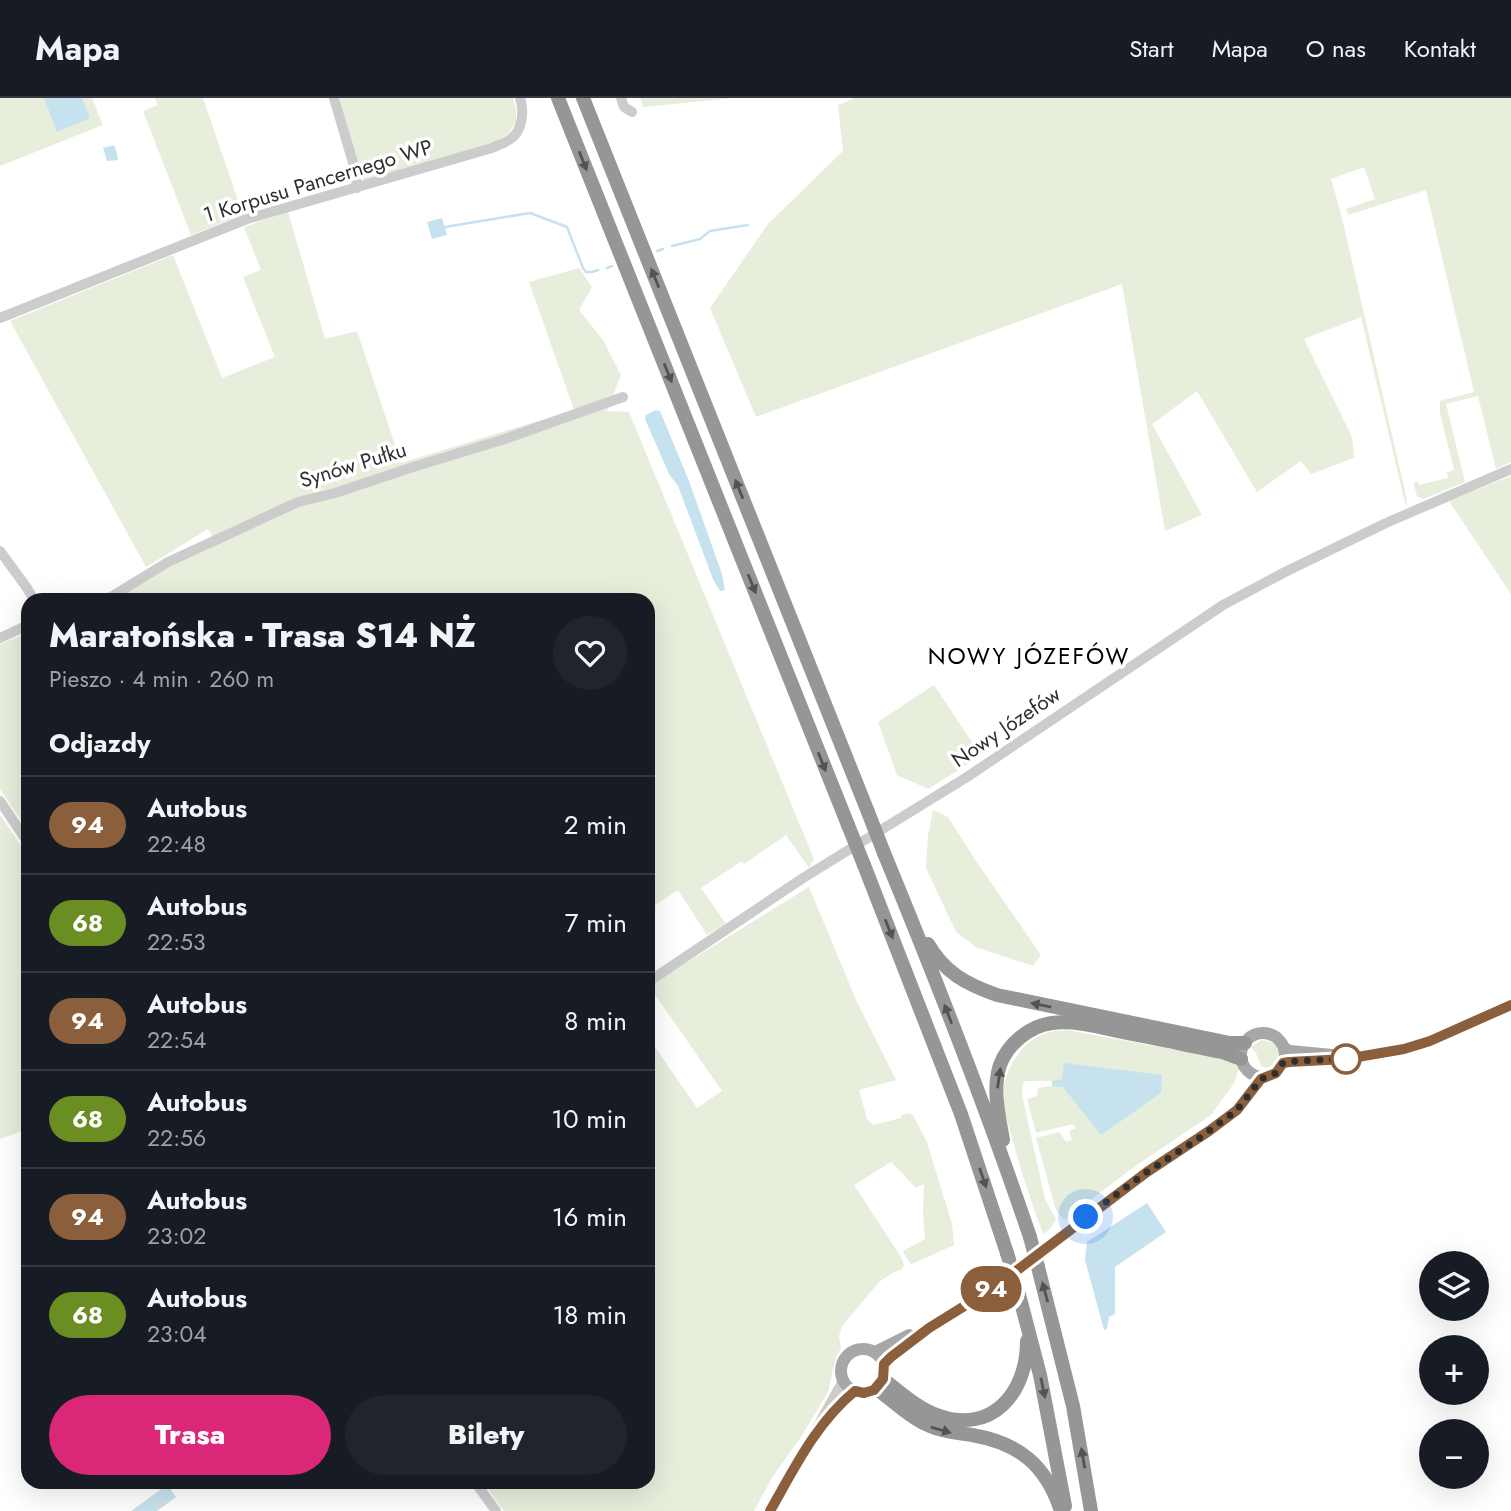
<!DOCTYPE html>
<html lang="pl">
<meta charset="utf-8">
<style>
:root{--surface:#171b24;--page:#20242c;--text:#f1f3f6;--muted:#9ea1a6;--line:#363941;--accent:#db2777}
body{margin:0;font-family:Jost,sans-serif;background:var(--page);color:var(--text);height:100vh;display:flex;flex-direction:column;font-size:26px;white-space:nowrap}
*{box-sizing:border-box;margin:0}
p{font-size:23px;color:var(--muted)}
.icon{flex:none;width:38px;height:38px;fill:none;stroke:currentColor;stroke-width:2;stroke-linecap:round;stroke-linejoin:round}
.map{position:relative;flex:1;overflow:hidden}
.drawer{position:absolute;left:21px;top:495px;width:634px;height:896px;display:flex;flex-direction:column;background:var(--surface);border-radius:21px;box-shadow:0 7px 28px #0002}
.drawer>*{flex:none}
.badge{padding:0 14px;border-radius:23px;font-size:24px;line-height:46px}
.tools{position:absolute;left:1419px;top:1153px;display:grid;gap:14px}
.tools a{display:grid;place-items:center;width:70px;height:70px;border-radius:50%;background:var(--surface);box-shadow:0 7px 28px #0002;font-size:35px}
.you{position:absolute;width:35px;height:35px;margin:-18px;border:5px solid #fff;border-radius:50%;background:#1a73e8;box-shadow:0 0 0 10px #1a73e833}
.map>.badge{position:absolute;translate:-50% -50%;box-shadow:0 0 0 4px #fff}
h2{padding:0 28px;font-size:26px;line-height:63px}
.round{display:grid;place-items:center;flex:none;width:74px;height:74px;border-radius:37px;background:var(--page)}
.summary{display:flex;align-items:center;justify-content:space-between;height:119px;padding:0 28px}
h1{font-size:33px;font-weight:800;line-height:52px}
.cta{display:flex;gap:14px;margin-top:auto;padding:14px 28px}
.cta a{flex:1;height:80px;border-radius:42px;background:var(--accent);color:#fff;font-size:28px;font-weight:800;line-height:80px;text-align:center}
.cta a+a{background:var(--page);color:var(--text)}
ul{padding:0;list-style:none}
li{display:flex;align-items:center;gap:21px;height:98px;padding:0 28px;border-top:2px solid var(--line)}
li div{flex:1}
li b{display:block;font-size:26px}
li em{font-style:normal}
li .badge{min-width:77px;font-weight:700;text-align:center}
header{display:flex;align-items:center;gap:42px;box-sizing:border-box;height:98px;padding:0 35px;background:var(--surface);border-bottom:2px solid var(--line)}
header strong{font-size:33px}
nav{display:flex;gap:38px;margin-inline-start:auto;font-size:24px}
.map>svg:first-child{display:block}
.green{fill:#e7eedc}
.water{fill:#c7e2ef}
.lines{fill:none;stroke-linecap:round;stroke-linejoin:round}
.stream{stroke:#c7e2ef;stroke-width:2.5}
.minor{stroke:#ccc;stroke-width:10}
.major{stroke:#a7a7a7;stroke-width:12}
.highway{stroke:#969696;stroke-width:14}
.highway-bridge{stroke:#969696;stroke-width:14}
.oneway{fill:#535353}
.line-casing{stroke:#fff;stroke-width:16}
.line{stroke:#8b5e3c;stroke-width:10}
.walk{stroke:#2f2f2f;stroke-width:7;stroke-dasharray:0 12.6}
.stop-dot{fill:#fff;stroke:#8b5e3c;stroke-width:3.5}
.labels{text-anchor:middle;dominant-baseline:central;stroke-width:7;stroke-linejoin:round;paint-order:stroke}
.street-label{font-size:21px;fill:#2f2f2f;stroke:#fff}
.neighbourhood-label{font-size:23px;letter-spacing:2px;fill:#000;stroke:#fff}
</style>
<header>
<strong>Mapa</strong>
<nav><a>Start</a><a>Mapa</a><a>O nas</a><a>Kontakt</a></nav>
</header>
<div class="map">
<svg width="1511" height="1413" viewBox="0 0 1511 1413">
<rect width="100%" height="100%" fill="#fff"/>
<g class="green">
<polygon points="0,0 92,0 103,27 0,68"/>
<polygon points="155,0 203,0 243,117 191,137 143,13 158,7"/>
<polygon points="340,0 513,0 516,10 516,24 508,36 490,47 369,84 363,81 359,77"/>
<polygon points="640,0 733,0 643,9"/>
<polygon points="855,0 1511,0 1511,364 1496,371 1478,298 1446,306 1465,384 1423,401 1417,398 1414,387 1415,384 1417,383 1419,387 1448,380 1447,374 1454,372 1440,316 1440,303 1474,294 1426,92 1348,117 1346,111 1375,101 1364,69 1331,81 1341,116 1407,402 1406,409 1361,219 1304,241 1352,339 1354,360 1311,376 1301,363 1257,394 1197,293 1152,326 1202,417 1165,433 1122,186 756,319 710,210 768,126 843,53 838,7"/>
<polygon points="288,114 325,241 357,233 401,365 574,312 529,184 579,170 592,189 579,212 603,242 621,277 607,313 629,314 814,761 809,770 786,737 744,766 742,763 701,790 726,826 707,837 678,792 654,808 648,798 648,502 114,502 172,467 217,446 208,431 146,469 10,223 173,157 222,280 275,259 243,179 261,172 244,129"/>
<polygon points="1511,378 1511,496 1449,403"/>
<polygon points="28,535 28,733 0,691 0,546"/>
<polygon points="934,587 981,658 928,691 897,677 878,624"/>
<polygon points="933,712 948,719 976,763 1041,857 1033,868 976,849 956,834 926,770 928,737"/>
<polygon points="0,717 28,758 28,1031 0,1041"/>
<polygon points="809,789 857,904 896,982 859,992 867,1021 873,1027 901,1020 901,1017 910,1015 913,1017 927,1044 952,1126 954,1147 912,1166 909,1164 903,1153 925,1141 923,1116 924,1086 916,1090 891,1064 854,1087 901,1159 904,1167 902,1171 894,1174 879,1184 842,1228 839,1238 841,1250 836,1259 828,1294 801,1339 773,1378 754,1413 504,1413 483,1384 648,1384 648,939 697,1010 722,993 649,888"/>
<path d="M 1067,932 L 1231,962 L 1239,971 L 1234,985 L 1211,1017 L 1134,1069 L 1064,1122 L 1056,1112 L 1036,1040 L 1059,1034 L 1066,1044 L 1072,1042 L 1069,1033 L 1076,1030 L 1073,1026 L 1036,1035 L 1027,1001 L 1037,998 L 1038,990 L 1052,988 L 1052,983 L 1025,983 L 1023,985 L 1022,997 L 1045,1101 L 1056,1121 L 1051,1130 L 1043,1136 C 1032,1105 1021,1074 1013,1043 C 1008,1026 1001,1006 1004,989 C 1007,966 1026,939 1050,934 C 1055,932 1061,933 1067,932 Z"/>
<path d="M 1261,942 C 1277,944 1282,949 1277,966 L 1266,970 L 1261,968 L 1256,955 L 1251,949 Z"/>
</g>
<g class="water">
<polygon points="44,0 82,0 90,20 57,34"/>
<polygon points="114,47 117,55 118,62 107,63 103,50"/>
<polygon points="442,120 447,137 432,141 427,124"/>
<polygon points="656,312 660,313 689,383 722,476 725,492 720,493 713,481 678,388 669,376 645,321 646,317"/>
<polygon points="1064,965 1162,977 1161,995 1101,1037 1063,989 1052,988 1052,983 1062,981"/>
<polygon points="1147,1105 1166,1134 1115,1169 1115,1216 1109,1219 1107,1231 1104,1232 1085,1162 1087,1144"/>
<polygon points="167,1387 176,1399 157,1413 131,1413"/>
</g>
<g class="lines">
<g class="stream">
<polyline points="445,129 530,115 567,129 583,170 586,174 592,174 598,172"/>
<polyline points="672,148 700,141 710,133 748,127"/>
<polyline points="657,153 663,151"/>
<polyline points="607,170 612,168"/>
</g>
<g class="minor">
<polyline points="334,0 354,68 357,90"/>
<polyline points="621,0 624,9 632,14"/>
<path d="M 0,220 L 247,121 L 492,50 C 498,47 508,44 513,39 C 523,30 524,11 520,0"/>
<polyline points="0,453 27,490 34,502"/>
<polyline points="106,502 168,464 298,404 335,395 413,369 505,341 623,299"/>
<polyline points="0,540 28,527"/>
<polyline points="0,703 28,745"/>
<polyline points="648,884 803,780 967,679 1223,507 1285,474 1386,425 1511,371"/>
<polyline points="825,1326 855,1293"/>
<polyline points="475,1384 496,1413"/>
<polyline points="770,1413 843,1283"/>
</g>
<g class="major">
<circle cx="1263" cy="957" r="22"/>
<path d="M 1284,950 L 1290,953 C 1314,955 1338,959 1361,958 C 1415,955 1463,928 1511,907"/>
<polyline points="1283,965 1297,963 1321,963"/>
<circle cx="863" cy="1273" r="22"/>
<polyline points="875,1254 909,1237"/>
<polyline points="884,1266 891,1259 929,1230 994,1189 1133,1084 1195,1043 1237,1012 1263,979"/>
</g>
<g class="highway">
<polyline points="558,0 848,727"/>
<polyline points="583,0 868,714"/>
<path d="M 884,755 C 936,881 986,1009 1030,1139"/>
<polyline points="864,767 961,1016 1007,1155"/>
<path d="M 928,846 C 945,875 966,886 997,897 L 1230,945 L 1245,945"/>
<path d="M 1003,1042 C 999,1018 992,992 1000,967 C 1008,946 1029,928 1052,925 C 1077,922 1103,930 1127,935 C 1159,941 1191,948 1222,954 L 1241,961"/>
<polyline points="1038,1169 1073,1308 1091,1413"/>
<polyline points="1016,1185 1040,1277 1065,1408"/>
<path d="M 883,1281 C 900,1294 917,1310 937,1317 C 992,1337 1027,1295 1027,1243"/>
<path d="M 874,1292 L 881,1294 C 895,1305 914,1322 930,1328 C 944,1334 958,1335 972,1337 C 1019,1345 1046,1367 1061,1413"/>
</g>
<g class="highway-bridge">
<polyline points="868,714 884,755"/>
<polyline points="848,727 864,767"/>
<polyline points="1030,1139 1038,1169"/>
<polyline points="1007,1155 1016,1185"/>
</g>
</g>
<defs><path id="oneway-solid" d="M-6-.8H1V-3.2L6.5 0L1 3.2V.8H-6Z" transform="scale(1.75)"/></defs>
<g class="oneway">
<use href="#oneway-solid" transform="translate(583 63) rotate(68)"/>
<use href="#oneway-solid" transform="translate(655 180) rotate(-112)"/>
<use href="#oneway-solid" transform="translate(668 275) rotate(68)"/>
<use href="#oneway-solid" transform="translate(739 391) rotate(-112)"/>
<use href="#oneway-solid" transform="translate(752 486) rotate(68)"/>
<use href="#oneway-solid" transform="translate(822 664) rotate(68)"/>
<use href="#oneway-solid" transform="translate(889 831) rotate(68)"/>
<use href="#oneway-solid" transform="translate(1041 907) rotate(-169)"/>
<use href="#oneway-solid" transform="translate(948 916) rotate(-111)"/>
<use href="#oneway-solid" transform="translate(999 980) rotate(-82)"/>
<use href="#oneway-solid" transform="translate(983 1080) rotate(71)"/>
<use href="#oneway-solid" transform="translate(1045 1194) rotate(-105)"/>
<use href="#oneway-solid" transform="translate(1043 1290) rotate(78)"/>
<use href="#oneway-solid" transform="translate(941 1332) rotate(16)"/>
<use href="#oneway-solid" transform="translate(1083 1360) rotate(-100)"/>
</g>
<g class="lines">
<g class="line-casing">
<path id="line" d="M 770,1413 C 794,1371 816,1325 855,1293 L 864,1295 L 874,1292 L 883,1281 L 884,1266 L 891,1259 L 929,1230 L 995,1189 L 1147,1074 L 1209,1033 L 1237,1012 L 1261,981 L 1276,975 L 1283,965 L 1289,964 L 1346,961 L 1404,951 L 1430,943 L 1511,907"/>
</g>
<use href="#line" class="line"/>
<polyline class="walk" points="1086,1119 1147,1074 1195,1043 1237,1012 1261,981 1276,975 1283,965 1297,963 1346,961"/>
</g>
<circle class="stop-dot" cx="1346" cy="961" r="14"/>
<g class="labels">
<g class="street-label">
<text transform="translate(318 83) rotate(-17)">1 Korpusu Pancernego WP</text>
<text transform="translate(353 367) rotate(-17)">Synów Pułku</text>
<text transform="translate(1006 629) rotate(-34)">Nowy Józefów</text>
</g>
<g class="neighbourhood-label">
<text x="1029" y="558">NOWY JÓZEFÓW</text>
</g>
</g>
</svg>
<div class="tools">
<a><svg class="icon" aria-label="layers" viewBox="0 0 24 24"><path d="M12 4l9 5-9 5-9-5zM3 14l9 5 9-5"/></svg></a>
<a>+</a>
<a>−</a>
</div>
<div class="you" style="left:1086px;top:1119px"></div>
<b class="badge" style="left:991px;top:1191px;background:#8b5e3c;color:#fff">94</b>
<section class="drawer">
<div class="summary"><div><h1>Maratońska - Trasa S14 NŻ</h1><p>Pieszo · 4 min · 260 m</p></div><a class="round"><svg class="icon" aria-label="heart" viewBox="0 0 24 24"><path d="M12 20l-8-8c-3-5 5-10 8-4 3-6 11-1 8 4z"/></svg></a></div>
<h2>Odjazdy</h2>
<ul>
<li><span class="badge" style="background:#8b5e3c;color:#fff">94</span><div><b>Autobus</b><p>22:48</p></div><em>2 min</em></li>
<li><span class="badge" style="background:#6b8e23;color:#fff">68</span><div><b>Autobus</b><p>22:53</p></div><em>7 min</em></li>
<li><span class="badge" style="background:#8b5e3c;color:#fff">94</span><div><b>Autobus</b><p>22:54</p></div><em>8 min</em></li>
<li><span class="badge" style="background:#6b8e23;color:#fff">68</span><div><b>Autobus</b><p>22:56</p></div><em>10 min</em></li>
<li><span class="badge" style="background:#8b5e3c;color:#fff">94</span><div><b>Autobus</b><p>23:02</p></div><em>16 min</em></li>
<li><span class="badge" style="background:#6b8e23;color:#fff">68</span><div><b>Autobus</b><p>23:04</p></div><em>18 min</em></li>
</ul>
<div class="cta"><a>Trasa</a><a>Bilety</a></div>
</section>
</div>
